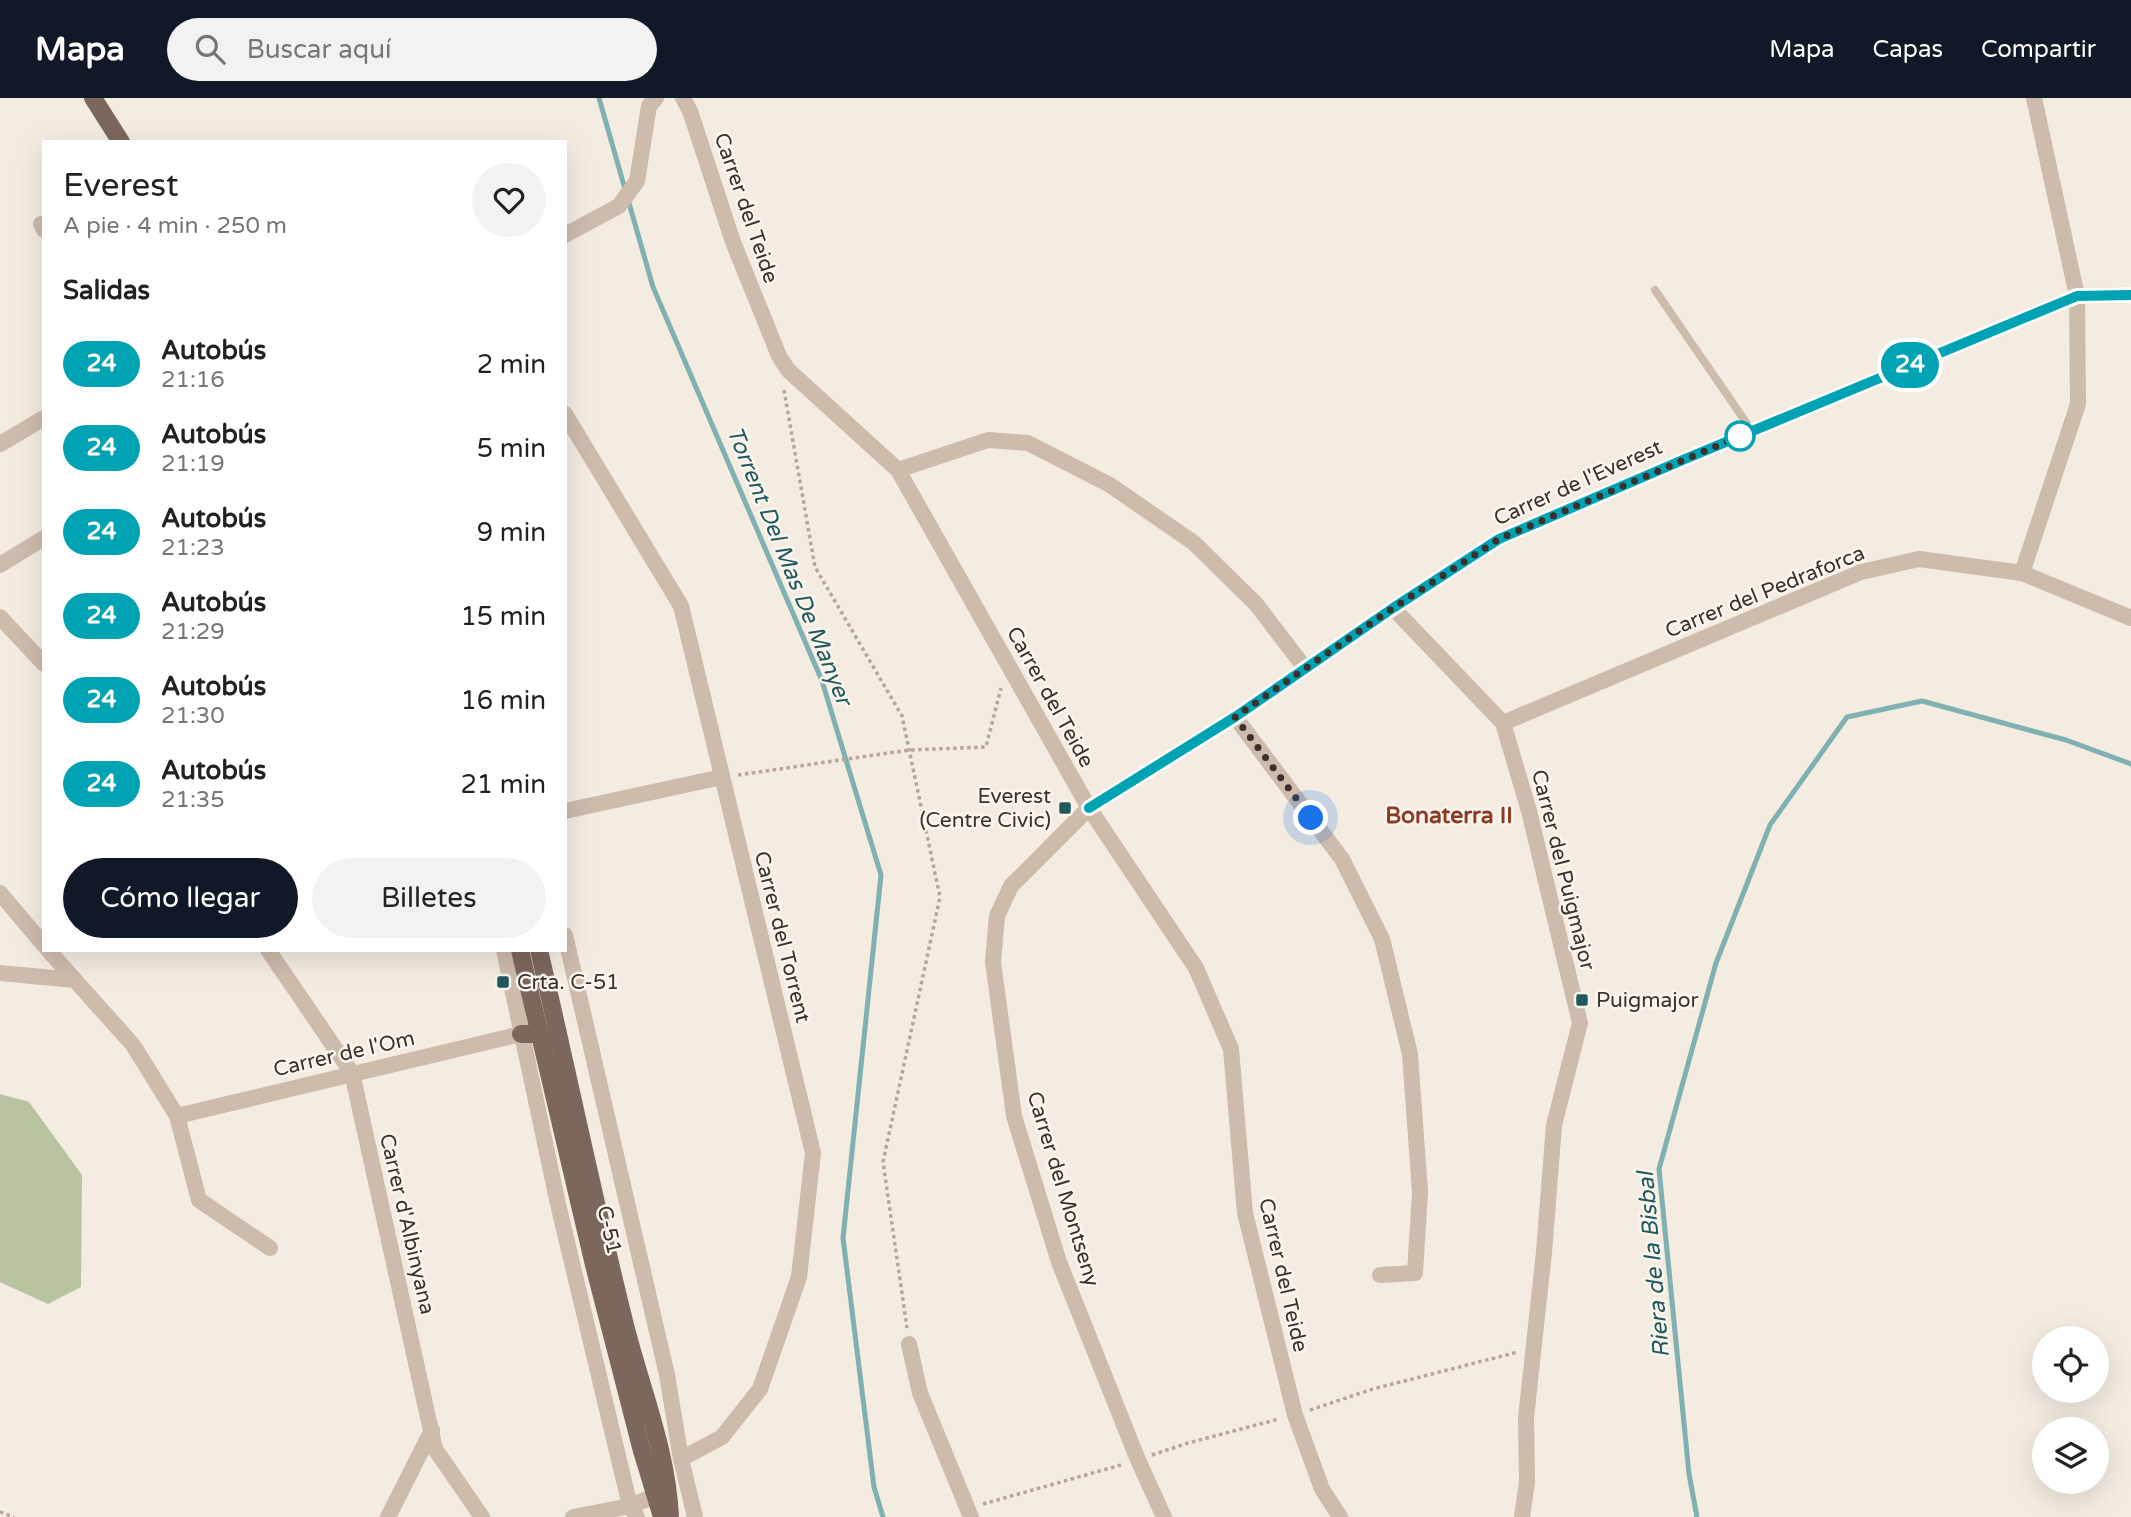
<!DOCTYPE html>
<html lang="es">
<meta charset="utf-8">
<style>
:root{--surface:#fff;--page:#f2f2f2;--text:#222;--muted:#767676;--accent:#111827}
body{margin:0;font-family:"Varela Round",sans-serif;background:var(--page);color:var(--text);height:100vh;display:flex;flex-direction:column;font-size:26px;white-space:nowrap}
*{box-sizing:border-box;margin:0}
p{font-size:23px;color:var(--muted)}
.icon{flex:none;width:38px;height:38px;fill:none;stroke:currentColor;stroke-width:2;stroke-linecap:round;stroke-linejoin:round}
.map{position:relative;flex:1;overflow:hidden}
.drawer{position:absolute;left:42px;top:42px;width:525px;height:812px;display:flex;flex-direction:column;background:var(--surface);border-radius:0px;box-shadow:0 7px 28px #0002}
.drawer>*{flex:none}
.badge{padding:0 14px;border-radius:23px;font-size:24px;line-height:46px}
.tools{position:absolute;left:2032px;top:1228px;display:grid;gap:14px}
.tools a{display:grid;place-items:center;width:77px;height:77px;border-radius:50%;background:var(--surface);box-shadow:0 7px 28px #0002;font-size:35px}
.you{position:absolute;width:35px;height:35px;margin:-18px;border:5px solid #fff;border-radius:50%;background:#1a73e8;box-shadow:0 0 0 10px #1a73e833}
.map>.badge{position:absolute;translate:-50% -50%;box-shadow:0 0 0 4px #fff}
h2{padding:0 21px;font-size:26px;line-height:63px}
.round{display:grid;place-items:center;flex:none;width:74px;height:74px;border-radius:37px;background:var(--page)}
.overview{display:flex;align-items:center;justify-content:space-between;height:119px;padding:0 21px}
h1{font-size:33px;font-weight:600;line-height:52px}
.cta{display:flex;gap:14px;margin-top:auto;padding:14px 21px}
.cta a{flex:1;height:80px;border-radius:42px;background:var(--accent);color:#fff;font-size:28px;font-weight:600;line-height:80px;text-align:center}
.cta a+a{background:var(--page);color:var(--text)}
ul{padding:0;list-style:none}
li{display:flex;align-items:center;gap:21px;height:84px;padding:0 21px}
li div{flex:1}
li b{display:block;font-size:26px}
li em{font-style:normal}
li .badge{min-width:77px;font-weight:700;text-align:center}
header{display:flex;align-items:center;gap:42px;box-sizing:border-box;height:98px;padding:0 35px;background:var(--accent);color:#fff}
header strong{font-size:33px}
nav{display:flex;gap:38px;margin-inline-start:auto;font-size:24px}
.search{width:490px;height:63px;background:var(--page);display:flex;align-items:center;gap:18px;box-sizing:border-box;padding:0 24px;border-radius:38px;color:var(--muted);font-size:26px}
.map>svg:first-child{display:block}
.green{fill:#b8c4a0}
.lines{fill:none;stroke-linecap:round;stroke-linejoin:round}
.stream{stroke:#7fb0b2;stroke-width:5}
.path{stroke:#b9a596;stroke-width:3.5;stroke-dasharray:3.5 3.5;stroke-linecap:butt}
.lane{stroke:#cdbbac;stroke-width:8}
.street{stroke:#cdbbac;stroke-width:16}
.primary{stroke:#7d675c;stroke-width:18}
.line-casing{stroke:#fff;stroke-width:16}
.line{stroke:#00a3b4;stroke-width:10}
.walk{stroke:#3b302b;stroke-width:7;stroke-dasharray:0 12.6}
.stop-dot{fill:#fff;stroke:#00a3b4;stroke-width:3.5}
.poi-dot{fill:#1f5a5e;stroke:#fbf5ee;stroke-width:2.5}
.labels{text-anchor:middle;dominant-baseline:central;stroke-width:5;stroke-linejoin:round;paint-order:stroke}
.street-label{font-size:21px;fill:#3b302b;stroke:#fbf5ee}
.poi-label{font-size:21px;fill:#3b302b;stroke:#fbf5ee;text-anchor:start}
.water-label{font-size:23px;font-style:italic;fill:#1f5a5e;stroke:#fbf5ee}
.neighbourhood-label{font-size:23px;font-weight:bold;fill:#8c3b22;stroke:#fbf5ee}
</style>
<header>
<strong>Mapa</strong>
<div class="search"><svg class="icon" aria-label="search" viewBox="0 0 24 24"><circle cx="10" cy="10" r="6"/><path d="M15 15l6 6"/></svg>Buscar aquí</div>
<nav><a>Mapa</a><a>Capas</a><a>Compartir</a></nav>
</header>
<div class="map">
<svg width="2131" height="1419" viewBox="0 0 2131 1419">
<rect width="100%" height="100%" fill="#f4ebe1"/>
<polygon class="green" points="0,996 29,1004 82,1077 81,1189 48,1206 0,1184"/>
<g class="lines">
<g class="stream">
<polyline points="599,0 653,189 822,583 881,777 843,1140 874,1389 883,1419"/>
<polyline points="1697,1419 1689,1376 1659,1071 1716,865 1770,727 1847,619 1922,603 2066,642 2131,666"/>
</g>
<g class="path">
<polyline points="784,292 815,469 902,618 940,799 883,1064 907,1230"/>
<polyline points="738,677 909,652 986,649 1001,590"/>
<polyline points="1310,1312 1373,1291 1518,1254"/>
<polyline points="1152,1357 1188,1345 1279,1321"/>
<polyline points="983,1406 1121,1367"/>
<polyline points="0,1414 14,1419"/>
</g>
<polyline class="lane" points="1655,192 1752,333"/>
<g class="street">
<polyline points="683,0 690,13 733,144 779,258 788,272 898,372 1089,710 1196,870 1231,951 1245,1115 1295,1317 1322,1391 1340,1419"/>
<polyline points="41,126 44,132"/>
<polyline points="565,137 619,108 637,83 649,8 656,0"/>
<polyline points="565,316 681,508 813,1055 799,1179 760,1291 722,1339 681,1361"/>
<polyline points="0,346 44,320"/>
<polyline points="898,372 988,342 1028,345 1110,387 1194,445 1256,506 1305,570"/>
<polyline points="0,467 44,440"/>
<polyline points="2022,475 2078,306 2077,198 2034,0"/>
<polyline points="1393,510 1503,625 1529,713 1580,925 1554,1027 1544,1154 1526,1320 1527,1384 1522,1419"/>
<polyline points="0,519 44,566"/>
<polyline points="1235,619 1342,761 1382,841 1410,956 1420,1094 1415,1175 1380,1177"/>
<polyline points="1503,625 1861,474 1919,461 2022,475 2131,520"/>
<polyline points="565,713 722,679"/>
<polyline points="0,795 44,847"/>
<polyline points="565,837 667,1277 681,1361 695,1419"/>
<polyline points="48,852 133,947 177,1018 199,1102 270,1150"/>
<polyline points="268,852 352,975 435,1351 482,1419"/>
<polyline points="504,852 558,1106 630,1408 637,1419"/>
<polyline points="0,875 74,882"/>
<polyline points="177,1018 521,936"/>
<polyline points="909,1246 920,1295 971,1419"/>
<polyline points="388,1419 432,1332"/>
<polyline points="573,1419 630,1408 655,1398"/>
<polyline points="1164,1419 1138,1362 1059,1164 1014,1018 993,864 997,818 1011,788 1089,710 1235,619 1393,510 1499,441 1685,361 2077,198 2131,197"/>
</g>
<g class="primary">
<polyline points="93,0 121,44"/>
<polyline points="520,852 594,1167 642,1353 662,1419"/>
<path d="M 539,852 C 568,977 594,1103 625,1227 C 641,1291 667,1352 670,1419"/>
<polyline points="521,936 540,936 548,943"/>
</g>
</g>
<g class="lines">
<g class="line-casing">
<polyline id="line" points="1089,710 1235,619 1393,510 1499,441 1685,361 2077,198 2131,197"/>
</g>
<use href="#line" class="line"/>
<polyline class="walk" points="1311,720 1235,619 1393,510 1499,441 1740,338"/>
</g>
<circle class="stop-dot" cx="1740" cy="338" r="14"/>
<g class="poi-dot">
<rect x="1058" y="703" width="14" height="14" rx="3.5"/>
<rect x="496" y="877" width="14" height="14" rx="3.5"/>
<rect x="1575" y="895" width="14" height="14" rx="3.5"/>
</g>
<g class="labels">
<g class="street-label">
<text transform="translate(746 110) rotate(71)">Carrer del Teide</text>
<text transform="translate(1578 385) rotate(-24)">Carrer de l'Everest</text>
<text transform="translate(1765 494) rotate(-22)">Carrer del Pedraforca</text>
<text transform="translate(1050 599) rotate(61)">Carrer del Teide</text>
<text transform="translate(1563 772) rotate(76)">Carrer del Puigmajor</text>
<text transform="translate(782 839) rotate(76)">Carrer del Torrent</text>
<text transform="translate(344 956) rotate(-13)">Carrer de l'Om</text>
<text transform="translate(1063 1091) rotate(73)">Carrer del Montseny</text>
<text transform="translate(407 1126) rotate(77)">Carrer d'Albinyana</text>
<text transform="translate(609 1132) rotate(77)">C-51</text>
<text transform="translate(1283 1177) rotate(77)">Carrer del Teide</text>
</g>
<g class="poi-label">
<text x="1051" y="698" text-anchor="end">Everest<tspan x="1051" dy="24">(Centre Civic)</tspan></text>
<text x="517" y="884">Crta. C-51</text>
<text x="1596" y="902">Puigmajor</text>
</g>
<g class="water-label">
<text transform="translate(789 468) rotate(68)">Torrent Del Mas De Manyer</text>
<text transform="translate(1654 1167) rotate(-95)">Riera de la Bisbal</text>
</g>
<g class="neighbourhood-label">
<text x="1449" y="718">Bonaterra II</text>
</g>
</g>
</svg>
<div class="tools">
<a><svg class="icon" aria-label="locate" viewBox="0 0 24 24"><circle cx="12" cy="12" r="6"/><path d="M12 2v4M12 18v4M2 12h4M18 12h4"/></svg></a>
<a><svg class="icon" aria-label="layers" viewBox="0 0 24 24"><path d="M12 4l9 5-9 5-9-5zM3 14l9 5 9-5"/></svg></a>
</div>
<div class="you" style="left:1311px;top:720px"></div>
<b class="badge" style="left:1910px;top:267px;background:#00a3b4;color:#fff">24</b>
<section class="drawer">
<div class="overview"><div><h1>Everest</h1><p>A pie · 4 min · 250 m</p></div><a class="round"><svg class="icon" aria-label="heart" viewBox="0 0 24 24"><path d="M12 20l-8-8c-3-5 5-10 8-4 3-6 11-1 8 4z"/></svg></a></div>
<h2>Salidas</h2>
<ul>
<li><span class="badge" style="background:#00a3b4;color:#fff">24</span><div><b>Autobús</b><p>21:16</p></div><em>2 min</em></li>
<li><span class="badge" style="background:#00a3b4;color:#fff">24</span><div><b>Autobús</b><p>21:19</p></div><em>5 min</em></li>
<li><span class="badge" style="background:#00a3b4;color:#fff">24</span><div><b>Autobús</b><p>21:23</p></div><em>9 min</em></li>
<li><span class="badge" style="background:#00a3b4;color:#fff">24</span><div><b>Autobús</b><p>21:29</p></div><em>15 min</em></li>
<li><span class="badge" style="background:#00a3b4;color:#fff">24</span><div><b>Autobús</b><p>21:30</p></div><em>16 min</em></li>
<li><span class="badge" style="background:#00a3b4;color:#fff">24</span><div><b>Autobús</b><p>21:35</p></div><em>21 min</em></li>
</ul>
<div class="cta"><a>Cómo llegar</a><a>Billetes</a></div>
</section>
</div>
